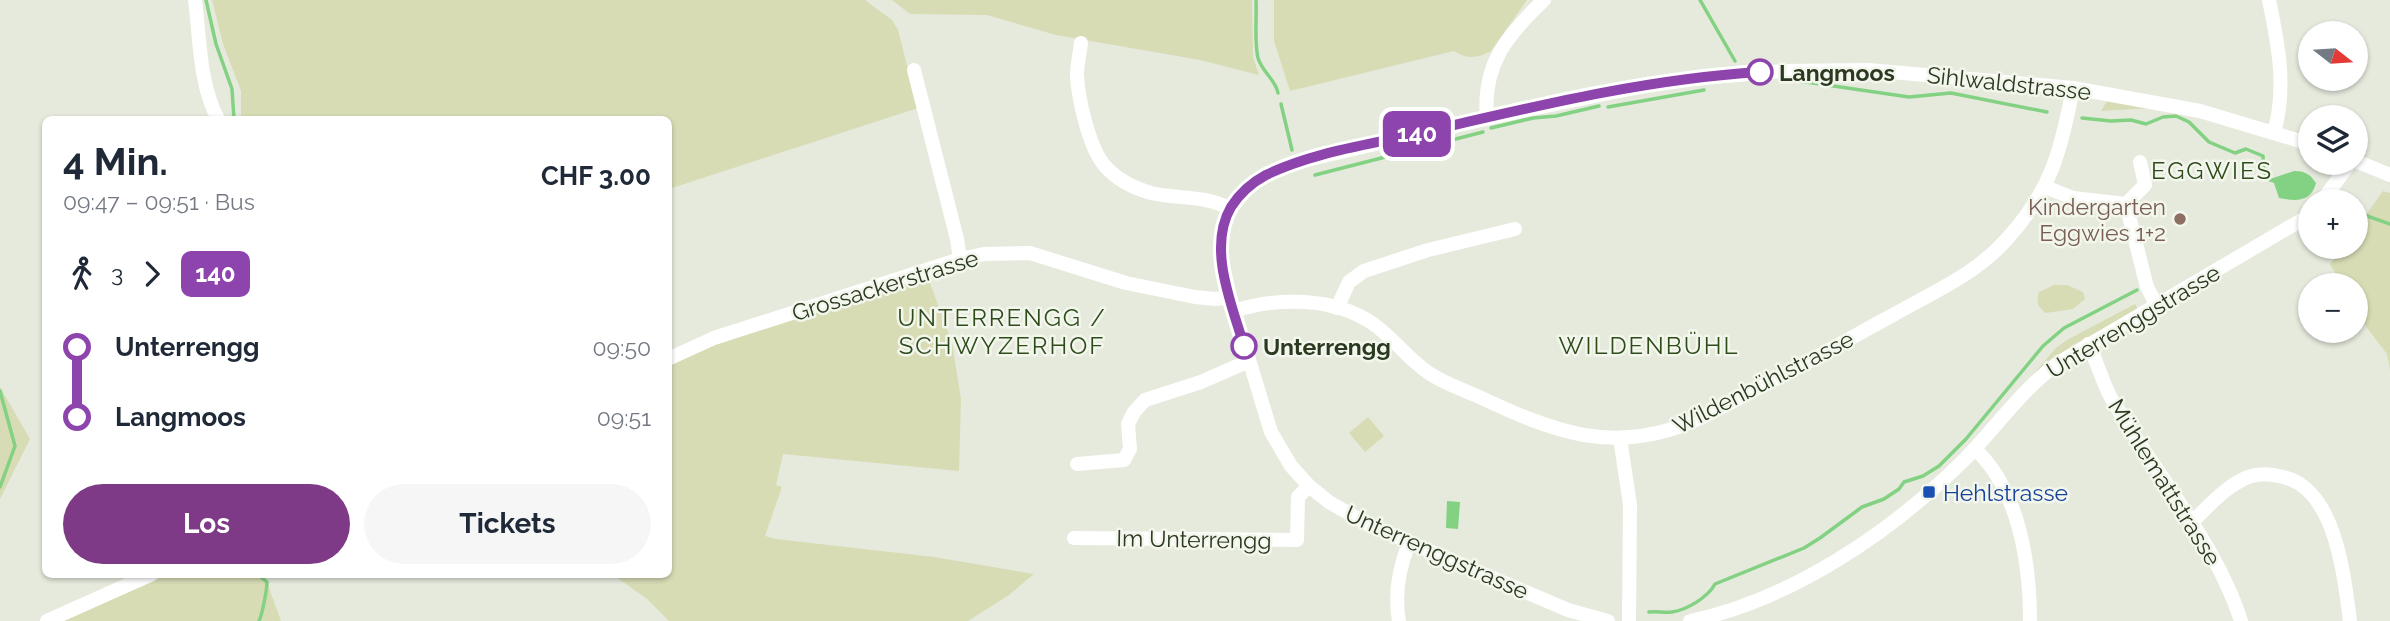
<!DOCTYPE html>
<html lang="de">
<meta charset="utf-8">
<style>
:root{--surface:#fff;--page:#f6f6f7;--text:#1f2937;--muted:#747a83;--accent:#7f3a87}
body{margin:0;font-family:Raleway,sans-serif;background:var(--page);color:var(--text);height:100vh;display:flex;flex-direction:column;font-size:26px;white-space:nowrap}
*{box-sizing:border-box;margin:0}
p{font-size:23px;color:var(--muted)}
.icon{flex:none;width:38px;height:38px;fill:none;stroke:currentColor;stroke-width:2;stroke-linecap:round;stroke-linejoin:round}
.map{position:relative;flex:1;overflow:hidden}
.details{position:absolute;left:42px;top:116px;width:630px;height:462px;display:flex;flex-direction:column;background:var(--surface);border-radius:10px;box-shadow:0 2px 5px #0004}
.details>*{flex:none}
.badge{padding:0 14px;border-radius:10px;font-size:24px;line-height:46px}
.needle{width:46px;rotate:107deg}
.controls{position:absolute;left:2298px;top:21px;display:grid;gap:14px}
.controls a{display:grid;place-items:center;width:70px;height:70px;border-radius:50%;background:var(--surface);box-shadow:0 2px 5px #0004;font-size:35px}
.map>.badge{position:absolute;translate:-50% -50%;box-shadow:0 0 0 4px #fff}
.legs{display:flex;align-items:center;gap:10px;height:77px;padding:0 21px;font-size:23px}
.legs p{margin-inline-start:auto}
.summary{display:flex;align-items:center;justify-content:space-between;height:119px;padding:0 21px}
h1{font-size:38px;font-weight:700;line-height:52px}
.primary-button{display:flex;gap:14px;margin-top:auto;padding:14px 21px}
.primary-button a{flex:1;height:80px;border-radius:42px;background:var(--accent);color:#fff;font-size:28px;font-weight:700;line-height:80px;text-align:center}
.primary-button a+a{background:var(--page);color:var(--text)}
ul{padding:0 21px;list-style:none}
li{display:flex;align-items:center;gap:24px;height:70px;font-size:26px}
li i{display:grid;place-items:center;width:10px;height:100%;margin:0 9px;background:currentColor}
li i::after{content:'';width:18px;height:18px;margin:-9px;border:5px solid;border-radius:50%;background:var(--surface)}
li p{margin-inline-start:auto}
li:first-child i{background:linear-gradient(#0000 50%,currentColor 0)}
li:last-child i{background:linear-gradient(currentColor 50%,#0000 0)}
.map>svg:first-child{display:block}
.green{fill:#d8dcb5}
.water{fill:#83d182}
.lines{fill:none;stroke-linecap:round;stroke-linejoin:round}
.stream{stroke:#83d182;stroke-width:3.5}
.street{stroke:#fff;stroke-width:14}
.line-1-casing{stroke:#fff;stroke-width:16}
.line-1{stroke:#8e44ad;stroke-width:10}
.stop-1-dot{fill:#fff;stroke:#8e44ad;stroke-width:3.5}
.education-dot{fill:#8d6e63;stroke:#f3f6ed;stroke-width:2.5}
.transit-dot{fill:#1a4fb4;stroke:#f3f6ed;stroke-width:2.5}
.labels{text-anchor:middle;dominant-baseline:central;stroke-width:5;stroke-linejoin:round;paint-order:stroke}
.stop-label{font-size:23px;font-weight:bold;fill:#2a391f;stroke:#f3f6ed;text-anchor:start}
.street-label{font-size:23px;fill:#2a391f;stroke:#f3f6ed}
.education-label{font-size:23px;fill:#785e54;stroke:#f3f6ed;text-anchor:end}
.transit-label{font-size:23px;fill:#164399;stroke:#f3f6ed;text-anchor:start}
.neighbourhood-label{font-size:24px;letter-spacing:2px;fill:#2e4b1a;stroke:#f3f6ed}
</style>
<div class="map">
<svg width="2390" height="621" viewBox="0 0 2390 621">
<rect width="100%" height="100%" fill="#e5eadd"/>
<g class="green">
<polygon points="212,0 865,0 892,20 898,30 918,108 669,189 668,119 241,119 241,91 223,44"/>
<polygon points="892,0 1252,0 1253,57 1259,75 1200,60 1056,35 987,15 910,14"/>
<path d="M 1274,0 L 1527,0 L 1491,51 C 1478,58 1467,60 1454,51 L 1290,91 L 1274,41 Z"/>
<polygon points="2109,98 2153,108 2101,111"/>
<polygon points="2383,191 2390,193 2390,370 2387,354 2367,328 2356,308 2356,285 2342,285 2330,264 2343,247 2356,247 2356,229"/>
<polygon points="927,275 952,343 961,399 959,471 783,454 776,485 782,487 765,536 776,539 934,557 1034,574 1009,595 968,621 669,621 647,599 612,574 668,574 669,365 684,357 727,340"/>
<path d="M 2054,285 L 2067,285 L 2083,292 L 2085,299 L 2073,309 L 2046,313 C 2037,307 2036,302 2039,292 Z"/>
<polygon points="2135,304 2138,310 2073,345 2028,380 2056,348 2067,340"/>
<polygon points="0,387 30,439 0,499"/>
<polygon points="1368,417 1384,436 1365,452 1349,433"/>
<polygon points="167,574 264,574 281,621 63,621"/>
</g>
<g class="water">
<path d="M 2294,171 C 2305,171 2310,174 2316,183 C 2311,203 2295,201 2279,198 L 2274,183 L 2267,180 Z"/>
<polygon points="1447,501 1460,502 1458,529 1446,528"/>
</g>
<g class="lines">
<g class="stream">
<polyline points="206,0 216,44 232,89 234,119"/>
<path d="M 1256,0 C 1257,18 1254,41 1258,58 C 1262,72 1276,80 1278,93"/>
<polyline points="1700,0 1735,61"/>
<polyline points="1799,81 1909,97 1951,93 2047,112"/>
<polyline points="1281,104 1292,150"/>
<polyline points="1608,107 1704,90"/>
<polyline points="2082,118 2111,121 2131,120 2146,124 2163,117 2176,116 2189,122 2209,142 2235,153 2246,149 2263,156 2264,171 2268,179 2271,180"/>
<polyline points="1491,128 1533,118 1556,116 1599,106"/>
<polyline points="1315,175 1483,132"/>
<polyline points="2356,212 2390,224"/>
<polyline points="0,391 15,446 0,487"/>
<path d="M 257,574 L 267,582 C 267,590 262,615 259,621"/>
<path d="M 1649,612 C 1657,611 1664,613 1672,612 C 1687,610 1708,597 1715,584 L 1804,548 L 1820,538 L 1862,507 L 1884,499 L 1899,489 L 1904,482 L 1923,476 L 1939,466 L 1966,439 L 2043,346 L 2064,328 L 2137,290"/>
</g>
<g class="street">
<path d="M 195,0 C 200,38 199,84 218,119"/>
<path d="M 2269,0 C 2278,43 2287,89 2274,132"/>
<path d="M 1081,43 C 1080,53 1077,64 1077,75 C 1078,98 1089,148 1105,166 C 1117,180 1134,188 1151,193 C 1176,199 1207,195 1230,209"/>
<polyline points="914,70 957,239 960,259"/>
<path d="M 1487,118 C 1482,65 1507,35 1544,0"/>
<polyline points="2356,161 2390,175"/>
<polyline points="2045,187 2073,198 2126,204"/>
<polyline points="2322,201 2350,163"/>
<polyline points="2126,204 2147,287 2157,306"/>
<polyline points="2126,204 2145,185 2140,162"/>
<polyline points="1337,308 1349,282 1364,271 1428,250 1515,229"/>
<path d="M 1234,311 C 1277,297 1333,297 1372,323 C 1394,338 1409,361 1432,375 C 1445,383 1460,389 1475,395 C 1509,411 1546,428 1584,435 C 1614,440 1643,438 1672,429 C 1707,418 1739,397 1772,381 C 1813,360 1852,337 1893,315 C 1932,293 1976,274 2006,240 C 2051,191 2061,151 2073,88"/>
<path d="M 2088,344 C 2098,362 2102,384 2114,403 C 2155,472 2217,545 2241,621"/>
<polyline points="668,359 714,338 960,259 984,254 1030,253 1126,283 1195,297 1216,299 1230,297"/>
<polyline points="1620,438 1630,505 1629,621"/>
<path d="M 1975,449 C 2019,490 2030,563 2030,621"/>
<polyline points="1077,464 1124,460 1130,449 1128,424 1134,412 1145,400 1201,382 1249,361"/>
<path d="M 2191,523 C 2208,507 2227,484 2251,476 C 2261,473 2272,474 2283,477 C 2336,489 2344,576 2350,621"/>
<polyline points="1074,538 1297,540 1298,497 1309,486"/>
<polyline points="47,621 152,574"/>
<path d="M 1399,621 C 1394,594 1399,568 1409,543"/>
<polyline points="1608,621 1568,610 1369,525 1329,502 1309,486 1291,466 1271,432 1230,297 1222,261 1221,248 1224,228 1230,209 1250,185 1266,175 1302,161 1487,118 1668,81 1782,71 1868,70 2073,88 2200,111 2310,144"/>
<path d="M 1690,621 C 1791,600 1890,533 1962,462 C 1995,429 2020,391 2058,363 L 2310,215"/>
</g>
</g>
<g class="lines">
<g class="line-1-casing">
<path id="line-1" d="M 1244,346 C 1232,305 1207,248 1231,207 C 1240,193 1251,183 1266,175 C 1313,152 1369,145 1420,133 C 1532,107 1645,79 1760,72"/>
</g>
<use href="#line-1" class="line-1"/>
</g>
<g class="stop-1-dot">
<circle cx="1760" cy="72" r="12"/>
<circle cx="1244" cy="346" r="12"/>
</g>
<circle class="education-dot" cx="2180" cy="219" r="7"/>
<rect class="transit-dot" x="1922" y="485" width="14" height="14" rx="3.5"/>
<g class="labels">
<g class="stop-label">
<text x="1779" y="72">Langmoos</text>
<text x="1263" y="346">Unterrengg</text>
</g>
<g class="street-label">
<text transform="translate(2009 83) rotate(6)">Sihlwaldstrasse</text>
<text transform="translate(885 285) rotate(-17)">Grossackerstrasse</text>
<text transform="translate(2133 321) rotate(-31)">Unterrenggstrasse</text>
<text transform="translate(1763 382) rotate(-27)">Wildenbühlstrasse</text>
<text transform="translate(2165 482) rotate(58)">Mühlemattstrasse</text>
<text transform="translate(1194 539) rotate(1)">Im Unterrengg</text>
<text transform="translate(1437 552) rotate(24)">Unterrenggstrasse</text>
</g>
<g class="education-label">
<text x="2166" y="206">Kindergarten<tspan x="2166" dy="26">Eggwies 1+2</tspan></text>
</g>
<g class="transit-label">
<text x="1943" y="492">Hehlstrasse</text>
</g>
<g class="neighbourhood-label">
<text x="2212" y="170">EGGWIES</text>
<text x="1002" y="317">UNTERRENGG /<tspan x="1002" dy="28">SCHWYZERHOF</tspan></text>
<text x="1649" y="345">WILDENBÜHL</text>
</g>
</g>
</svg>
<div class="controls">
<a><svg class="needle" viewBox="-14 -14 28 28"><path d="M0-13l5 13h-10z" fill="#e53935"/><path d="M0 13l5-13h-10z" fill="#747a83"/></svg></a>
<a><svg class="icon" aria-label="layers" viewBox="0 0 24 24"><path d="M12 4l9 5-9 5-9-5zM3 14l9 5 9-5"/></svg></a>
<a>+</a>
<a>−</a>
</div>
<b class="badge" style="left:1417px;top:134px;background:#8e44ad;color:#fff">140</b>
<section class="details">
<div class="summary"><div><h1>4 Min.</h1><p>09:47 – 09:51 · Bus</p></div><b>CHF 3.00</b></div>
<div class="legs"><svg class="icon" aria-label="walk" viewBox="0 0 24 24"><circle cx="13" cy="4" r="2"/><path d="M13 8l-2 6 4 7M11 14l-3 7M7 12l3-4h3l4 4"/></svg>3<svg class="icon" aria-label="forward" viewBox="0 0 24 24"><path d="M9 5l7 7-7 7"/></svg><b class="badge" style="background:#8e44ad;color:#fff">140</b></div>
<ul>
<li><i style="color:#8e44ad"></i><b>Unterrengg</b><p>09:50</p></li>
<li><i style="color:#8e44ad"></i><b>Langmoos</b><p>09:51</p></li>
</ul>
<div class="primary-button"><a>Los</a><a>Tickets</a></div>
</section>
</div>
